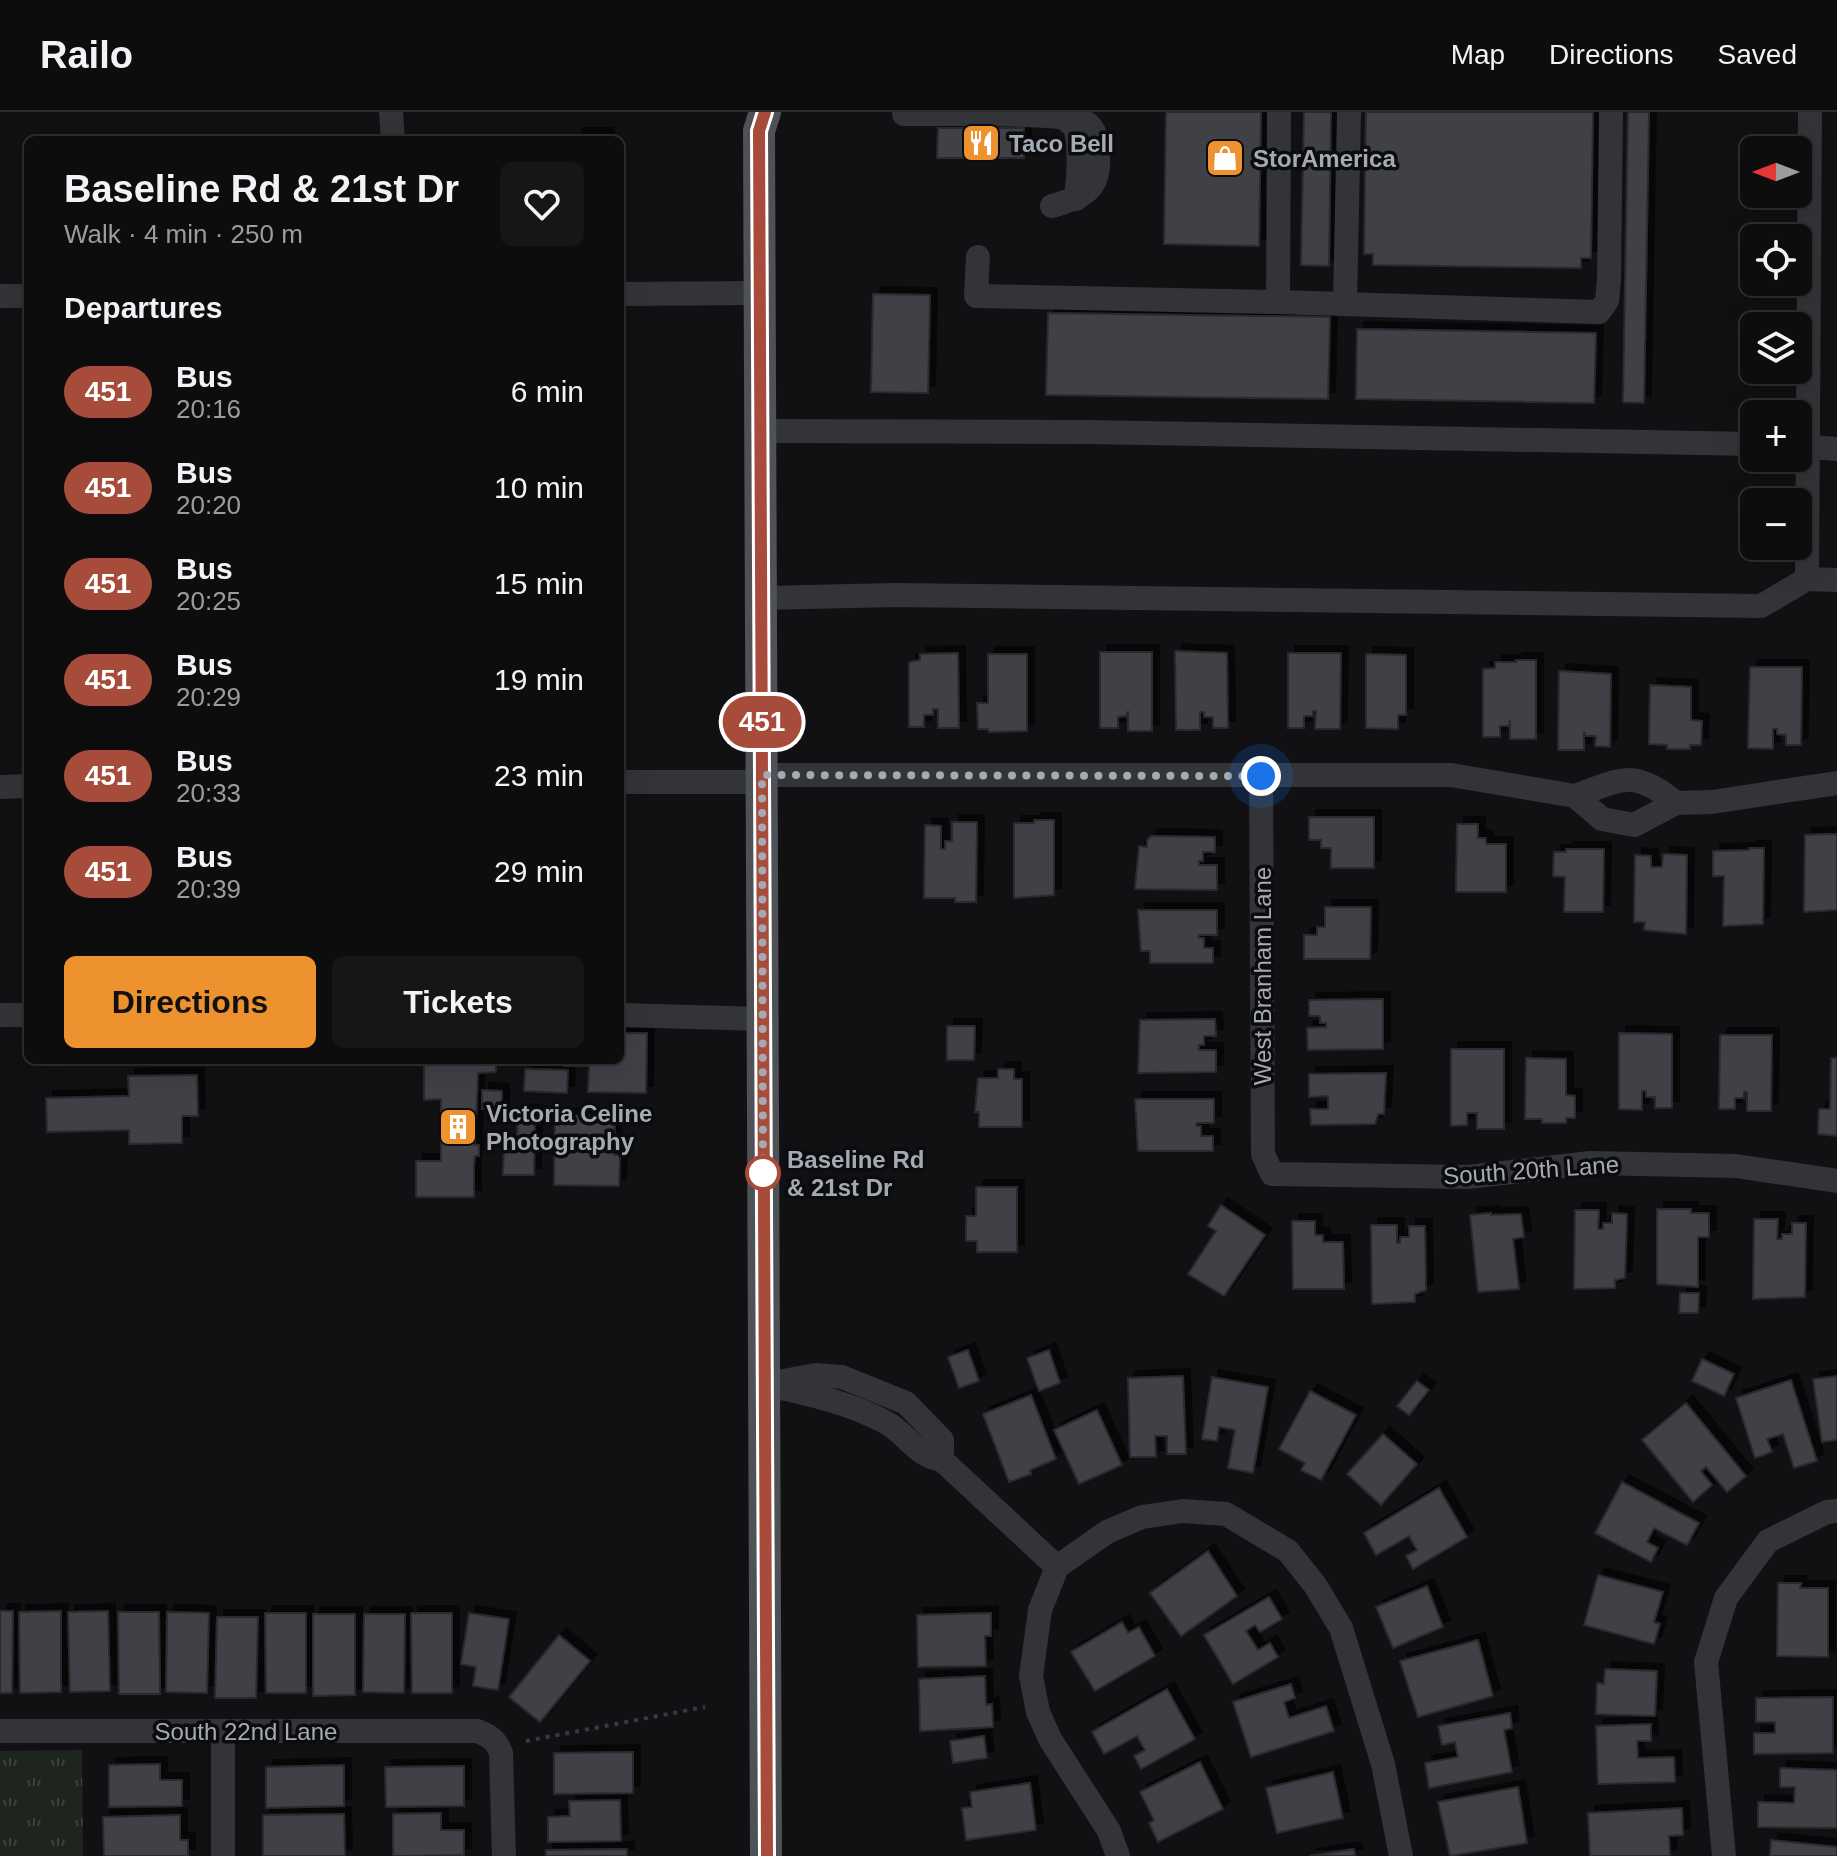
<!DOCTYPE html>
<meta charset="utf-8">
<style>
:root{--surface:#0d0d0e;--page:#161617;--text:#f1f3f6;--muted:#9a9c9e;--line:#2d2d2e;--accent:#ed922f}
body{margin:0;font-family:Helvetica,sans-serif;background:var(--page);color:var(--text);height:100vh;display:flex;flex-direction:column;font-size:30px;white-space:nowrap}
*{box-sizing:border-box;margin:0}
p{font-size:26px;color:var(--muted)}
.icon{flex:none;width:44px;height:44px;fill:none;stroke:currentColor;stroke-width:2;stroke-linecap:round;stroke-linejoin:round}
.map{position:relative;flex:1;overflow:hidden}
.details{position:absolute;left:24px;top:24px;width:600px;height:928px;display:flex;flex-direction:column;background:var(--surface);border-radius:12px;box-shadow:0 8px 32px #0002,0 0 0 2px var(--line)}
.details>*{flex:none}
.badge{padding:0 16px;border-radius:26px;font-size:28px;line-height:52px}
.needle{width:52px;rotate:270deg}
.controls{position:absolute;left:1740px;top:24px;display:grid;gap:16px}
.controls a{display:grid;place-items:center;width:72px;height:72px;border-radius:12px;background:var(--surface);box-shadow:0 8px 32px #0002,0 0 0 2px var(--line);font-size:40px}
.you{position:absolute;width:40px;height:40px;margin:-20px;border:6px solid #fff;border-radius:50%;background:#1a73e8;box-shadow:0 0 0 12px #1a73e833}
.map>.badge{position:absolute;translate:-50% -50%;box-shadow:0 0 0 4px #fff}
h2{padding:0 40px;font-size:30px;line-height:72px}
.round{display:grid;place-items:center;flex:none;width:84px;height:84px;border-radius:12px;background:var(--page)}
.head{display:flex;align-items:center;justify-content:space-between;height:136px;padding:0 40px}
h1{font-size:38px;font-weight:700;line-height:60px}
.primary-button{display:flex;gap:16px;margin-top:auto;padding:16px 40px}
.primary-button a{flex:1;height:92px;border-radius:12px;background:var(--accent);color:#111;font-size:32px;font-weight:700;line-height:92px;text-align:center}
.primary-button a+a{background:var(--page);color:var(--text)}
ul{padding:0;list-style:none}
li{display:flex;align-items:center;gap:24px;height:96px;padding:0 40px}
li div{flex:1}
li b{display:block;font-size:30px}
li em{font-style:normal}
li .badge{min-width:88px;font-weight:700;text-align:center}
header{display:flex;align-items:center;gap:48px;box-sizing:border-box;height:112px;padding:0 40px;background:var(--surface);border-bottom:2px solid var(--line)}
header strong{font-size:38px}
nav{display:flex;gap:44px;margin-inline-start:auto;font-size:28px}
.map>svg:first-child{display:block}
.park{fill:url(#park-tufts)}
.building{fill:#404146;stroke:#2b2c2f;stroke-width:2;filter:url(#shadow)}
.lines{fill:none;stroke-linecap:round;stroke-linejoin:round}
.path{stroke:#383b3e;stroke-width:4;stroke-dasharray:4 6;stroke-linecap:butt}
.minor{stroke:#323437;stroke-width:24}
.major{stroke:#4e5156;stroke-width:32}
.line-casing{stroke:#fff;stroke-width:18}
.line{stroke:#a74b3a;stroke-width:12}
.walk{stroke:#a3aab3;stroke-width:8;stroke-dasharray:0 14.4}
.stop-dot{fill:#fff;stroke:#a74b3a;stroke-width:4}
.labels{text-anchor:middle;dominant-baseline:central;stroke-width:7;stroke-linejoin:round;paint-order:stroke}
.poi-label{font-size:24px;font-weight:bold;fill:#a3aab3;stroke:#0c0c0e;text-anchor:start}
.street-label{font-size:24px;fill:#a3aab3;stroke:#0c0c0e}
.stop-label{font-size:24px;font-weight:bold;fill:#a3aab3;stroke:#0c0c0e;text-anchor:start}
</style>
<header>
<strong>Railo</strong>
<nav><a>Map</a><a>Directions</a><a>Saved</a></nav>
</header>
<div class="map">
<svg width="1837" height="1744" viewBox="0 0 1837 1744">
<defs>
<pattern id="park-tufts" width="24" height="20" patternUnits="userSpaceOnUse" patternTransform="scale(2)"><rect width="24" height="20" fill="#1e251e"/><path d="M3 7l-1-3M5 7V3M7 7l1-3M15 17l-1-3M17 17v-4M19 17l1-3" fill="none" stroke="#3c423c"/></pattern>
<filter id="shadow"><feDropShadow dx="7" dy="-7" stdDeviation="0" flood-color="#0009"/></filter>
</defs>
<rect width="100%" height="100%" fill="#111113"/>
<polygon class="park" points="82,1638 83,1744 0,1744 0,1639"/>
<g class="building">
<polygon points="1166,0 1261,0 1259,134 1164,132"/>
<polygon points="1304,0 1331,0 1329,154 1301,153"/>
<polygon points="1366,0 1593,0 1591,146 1581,146 1581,156 1373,153 1373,142 1364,142"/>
<polygon points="1628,0 1649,0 1644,291 1623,290"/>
<polygon points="938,16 1024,16 1024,46 937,46"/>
<rect x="576" y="23" width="31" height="5"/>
<polygon points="873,182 930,183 928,281 871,280"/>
<polygon points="1048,201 1330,205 1328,287 1046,283"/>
<polygon points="1357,217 1596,221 1594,291 1356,287"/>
<polygon points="1175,539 1227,541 1228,616 1213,616 1213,605 1204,605 1204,600 1200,600 1200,618 1176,618"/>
<polygon points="1100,540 1152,540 1152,619 1128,619 1128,599 1126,604 1118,605 1118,616 1100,616"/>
<polygon points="958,541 959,616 938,616 938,597 933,597 933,603 924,603 924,615 909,615 909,550 920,548 920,542"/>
<polygon points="1288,541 1341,541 1340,617 1315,617 1316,599 1313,599 1313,604 1304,604 1304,616 1288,616"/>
<polygon points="988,542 1027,542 1027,619 989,620 988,617 978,617 977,591 988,591"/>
<polygon points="1366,542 1406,543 1406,603 1398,603 1398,617 1366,616"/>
<polygon points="1516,548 1536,548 1536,627 1510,627 1510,608 1509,614 1500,614 1500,625 1483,625 1483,557 1495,556 1495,550 1516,550"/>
<polygon points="1750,555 1802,555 1801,633 1786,633 1786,623 1777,622 1777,617 1773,617 1773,637 1748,636"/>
<polygon points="1559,559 1611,562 1610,635 1595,634 1596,624 1586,624 1584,620 1584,638 1558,638"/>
<polygon points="1650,573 1691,575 1691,608 1702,609 1701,633 1690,633 1690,637 1667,637 1667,633 1649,632"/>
<polygon points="1309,705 1374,705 1374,756 1331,756 1331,736 1321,736 1321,728 1309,728"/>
<polygon points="1034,708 1054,708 1054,783 1014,786 1014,711 1034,711"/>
<polygon points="952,710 977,710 976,790 955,790 955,786 924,786 925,713 941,714 941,737 945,737 945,729 952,729"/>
<polygon points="1457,712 1478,712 1478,726 1486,726 1486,732 1506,732 1506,780 1456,780"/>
<polygon points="1827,722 1837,722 1837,798 1804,800 1805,723"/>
<polygon points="1151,724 1215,725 1215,740 1203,740 1203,749 1199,749 1199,753 1217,753 1217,778 1135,777 1139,734 1147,735 1147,728"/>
<polygon points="1749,736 1764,736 1763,812 1723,814 1724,764 1713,764 1713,739 1749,738"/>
<polygon points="1566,737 1604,737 1603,800 1564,800 1565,765 1553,764 1554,740 1566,740"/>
<polygon points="1663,742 1687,743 1686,822 1644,818 1645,810 1634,810 1635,743 1651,744 1651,755 1662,755"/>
<polygon points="1325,795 1371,795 1370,847 1304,847 1304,823 1317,823 1317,815 1325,815"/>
<polygon points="1138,798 1217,798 1217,823 1199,823 1199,826 1204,826 1204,836 1213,836 1213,851 1150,851 1150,839 1141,839"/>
<polygon points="1383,887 1383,937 1308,938 1307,916 1326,915 1326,911 1320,911 1320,904 1309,904 1309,888"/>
<polygon points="1215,907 1216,924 1204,924 1204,933 1199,933 1199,938 1216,938 1216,960 1138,961 1140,908"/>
<polygon points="947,914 975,914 974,948 947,948"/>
<polygon points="620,921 647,921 646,981 588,980 589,954 565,954 565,948 620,948"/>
<polygon points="1619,921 1672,922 1672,996 1655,996 1655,985 1646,985 1646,979 1642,979 1642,998 1619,997"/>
<polygon points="1720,923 1772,923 1771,999 1747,999 1747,980 1744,980 1744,986 1735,986 1735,997 1719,997"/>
<polygon points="1451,937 1504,937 1504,1017 1477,1017 1477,1001 1467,1001 1467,1013 1451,1014"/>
<polygon points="1526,946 1566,947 1566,983 1575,984 1575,1006 1566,1006 1566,1011 1542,1011 1542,1007 1525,1007"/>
<polygon points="1831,946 1837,946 1837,1024 1818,1022 1819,997 1830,997"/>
<polygon points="424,948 504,948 504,952 496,953 496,960 478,961 475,1033 479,1033 479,1044 475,1044 474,1053 474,1085 416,1085 416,1049 441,1049 441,987 424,988"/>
<polygon points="525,957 568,958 567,981 524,979"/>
<polygon points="998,957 1014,957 1014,967 1022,967 1022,1015 979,1015 979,1000 975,1000 978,966 998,966"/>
<polygon points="1386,961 1384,1002 1378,1002 1375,1012 1311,1013 1310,997 1328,997 1328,984 1309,985 1309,962"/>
<polygon points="197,963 198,1004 182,1004 182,1031 129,1032 129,1018 47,1020 46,986 129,984 128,964"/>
<polygon points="482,978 502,979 502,997 482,997"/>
<polygon points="1135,987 1214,987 1214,1011 1197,1011 1196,1014 1201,1014 1201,1024 1213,1024 1213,1039 1138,1039"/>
<polygon points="518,999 535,1000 534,1063 503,1063 504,1031 517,1031"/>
<polygon points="555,1003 615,1004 614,1043 620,1043 619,1074 554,1073"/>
<polygon points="976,1075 1017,1075 1017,1140 977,1140 977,1129 966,1129 966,1104 976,1104"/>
<polygon points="1221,1093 1265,1123 1224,1184 1188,1162 1216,1119 1208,1114"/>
<polygon points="1657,1097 1691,1097 1691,1101 1709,1101 1709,1125 1698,1125 1698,1175 1657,1172"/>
<polygon points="1575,1098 1599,1098 1598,1117 1603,1117 1603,1111 1612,1111 1612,1101 1627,1102 1625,1166 1615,1168 1615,1176 1574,1177"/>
<polygon points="1491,1101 1491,1103 1521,1102 1524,1125 1513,1127 1519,1177 1478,1180 1470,1103"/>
<polygon points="1754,1107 1778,1107 1777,1127 1782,1127 1782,1122 1792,1122 1792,1111 1806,1111 1805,1185 1753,1187"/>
<polygon points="1292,1109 1315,1109 1315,1123 1323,1123 1323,1130 1343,1130 1344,1177 1293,1177"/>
<polygon points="1371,1113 1397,1113 1397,1131 1400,1131 1400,1125 1409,1125 1409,1114 1425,1114 1426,1178 1415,1182 1415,1190 1372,1192"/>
<polygon points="1680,1181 1699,1181 1698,1201 1679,1201"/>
<polygon points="968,1238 979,1269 959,1276 948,1245"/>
<polygon points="1049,1238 1060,1271 1039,1279 1027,1246"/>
<polygon points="1702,1247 1734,1262 1724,1284 1692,1269"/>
<polygon points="1183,1264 1186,1342 1167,1342 1167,1324 1155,1324 1156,1345 1130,1345 1128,1266"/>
<polygon points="1837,1264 1837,1328 1822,1330 1813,1267"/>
<polygon points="1212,1265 1268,1275 1253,1361 1228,1356 1235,1318 1219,1315 1217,1329 1202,1327"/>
<polygon points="1791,1268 1817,1349 1794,1356 1783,1322 1767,1327 1772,1340 1755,1346 1736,1286"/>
<polygon points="1417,1269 1429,1278 1409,1303 1397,1294"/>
<polygon points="1310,1279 1356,1303 1321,1368 1301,1358 1305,1351 1279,1337"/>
<polygon points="1031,1283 1056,1347 1030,1358 1031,1362 1009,1370 983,1302"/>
<polygon points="1686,1291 1746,1364 1727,1380 1706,1355 1701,1359 1712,1373 1693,1390 1642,1328"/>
<polygon points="1097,1298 1122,1353 1079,1372 1054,1318"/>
<polygon points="1383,1322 1417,1352 1381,1393 1347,1362"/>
<polygon points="1622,1370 1699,1411 1687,1433 1654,1416 1647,1430 1658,1436 1651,1450 1595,1421"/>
<polygon points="1439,1376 1467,1425 1413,1457 1406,1444 1417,1438 1409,1424 1376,1443 1364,1421"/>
<polygon points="1208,1439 1237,1484 1181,1524 1150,1481"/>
<polygon points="1598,1463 1663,1480 1654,1510 1660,1512 1654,1532 1584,1513"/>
<polygon points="1778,1471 1801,1471 1800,1476 1828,1476 1828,1545 1777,1544"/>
<polygon points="1427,1474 1443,1515 1393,1536 1376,1495"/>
<polygon points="1269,1485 1282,1507 1260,1520 1255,1513 1246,1519 1258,1538 1270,1531 1278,1545 1233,1572 1204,1523"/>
<polygon points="0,1499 13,1499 12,1581 0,1581"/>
<polygon points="61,1499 61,1580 20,1581 19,1500"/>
<polygon points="108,1499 110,1579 70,1580 68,1500"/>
<polygon points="118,1500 159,1500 160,1582 119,1582"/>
<polygon points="167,1500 209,1501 207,1581 166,1580"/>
<polygon points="265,1501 306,1501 306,1581 266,1581"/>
<polygon points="411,1501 452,1501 452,1581 412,1581"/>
<polygon points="469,1501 509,1507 498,1578 473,1574 476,1555 461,1552"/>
<polygon points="991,1501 991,1524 985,1524 986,1554 918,1555 917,1503"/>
<polygon points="313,1502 355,1502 355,1583 313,1584"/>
<polygon points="364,1502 405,1502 404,1581 363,1580"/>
<polygon points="217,1505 258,1505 256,1586 215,1586"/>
<polygon points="1122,1510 1128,1521 1139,1515 1155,1544 1095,1579 1071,1540"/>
<polygon points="559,1523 590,1549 540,1610 509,1585"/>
<polygon points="1478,1528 1493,1584 1418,1605 1400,1549"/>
<polygon points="1605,1557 1657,1559 1655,1604 1596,1602 1597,1571 1604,1572"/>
<polygon points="985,1564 986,1593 992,1592 993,1615 920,1619 919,1567"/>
<polygon points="1291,1572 1295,1586 1284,1590 1289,1606 1326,1594 1334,1619 1251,1645 1233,1590"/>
<polygon points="1167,1577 1195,1627 1141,1657 1134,1644 1145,1638 1137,1624 1104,1642 1092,1620"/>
<polygon points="1833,1585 1833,1641 1754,1642 1754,1621 1775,1621 1775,1610 1756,1610 1756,1586"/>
<polygon points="1510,1601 1512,1616 1504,1618 1512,1660 1429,1676 1425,1651 1458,1645 1455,1630 1442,1633 1438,1614"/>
<polygon points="1651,1612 1651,1629 1637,1629 1638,1646 1674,1645 1675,1670 1598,1672 1596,1614"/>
<polygon points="984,1624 987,1646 953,1651 950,1629"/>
<polygon points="633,1640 633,1681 554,1682 554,1641"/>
<polygon points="1200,1650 1223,1697 1158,1730 1149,1711 1154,1708 1140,1680"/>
<polygon points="160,1652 160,1668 182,1668 182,1694 109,1695 109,1653"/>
<polygon points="344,1653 344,1694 266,1696 266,1655"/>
<polygon points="464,1654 464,1694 386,1695 385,1655"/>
<polygon points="1780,1656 1837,1658 1837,1716 1758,1715 1758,1690 1794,1691 1795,1675 1780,1675"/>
<polygon points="1333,1660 1343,1706 1277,1721 1266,1676"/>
<polygon points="1030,1671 1036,1718 966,1728 962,1696 972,1695 970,1680"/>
<polygon points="1518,1675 1527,1731 1450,1744 1438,1690"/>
<polygon points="620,1688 621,1729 548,1730 548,1705 570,1704 569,1689"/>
<polygon points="1682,1696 1683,1723 1669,1724 1670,1744 1590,1744 1588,1701"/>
<polygon points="441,1701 441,1718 464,1718 464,1743 393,1744 393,1702"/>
<polygon points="344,1702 345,1744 263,1744 263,1703"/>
<polygon points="180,1703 180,1728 188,1728 188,1744 104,1744 103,1705"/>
<polygon points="1771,1728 1837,1735 1837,1744 1770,1744"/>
<polygon points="627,1737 627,1744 546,1744 546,1738"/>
<polygon points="1354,1737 1355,1744 1309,1744"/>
</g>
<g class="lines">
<polyline class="path" points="526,1629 705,1595"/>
<g class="minor">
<polyline points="391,0 393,28"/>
<path d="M 904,2 C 933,2 1073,0 1088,12 C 1099,22 1098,40 1098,53 C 1097,82 1075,87 1052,94"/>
<path d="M 1063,4 C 1063,5 1072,13 1073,13 C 1082,27 1078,71 1076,87"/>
<polyline points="978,145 976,184 1278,190 1279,0"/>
<polyline points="620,182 760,181"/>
<polyline points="0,184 28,184"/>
<polyline points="1278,190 1599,200 1607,189 1609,167 1611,0"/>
<polyline points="1345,192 1349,0"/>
<polyline points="761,319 1087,320 1754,332"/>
<polyline points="1798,334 1837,337"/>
<polyline points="1807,467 1810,0"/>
<polyline points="762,486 895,483 1761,494 1807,467 1837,468"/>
<polyline points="762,663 1451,663 1575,684 1602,707 1634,713 1676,691 1712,690 1837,671"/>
<polyline points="1261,664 1263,1042 1272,1062 1468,1065 1590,1051 1736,1054 1837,1069"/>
<polyline points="620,670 762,670"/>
<polyline points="0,675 28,674"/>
<path d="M 1575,684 C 1623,667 1632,656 1676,691"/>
<polyline points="0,903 28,903"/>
<polyline points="620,903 763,907"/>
<polyline points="778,1270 816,1263 842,1265 906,1291 942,1328 942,1348"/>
<path d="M 764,1272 C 805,1281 848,1290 885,1310 C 908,1322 914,1343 942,1348 L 1057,1455"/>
<path d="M 0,1619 L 477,1619 C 490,1624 496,1628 501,1641 L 504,1744"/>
<polyline points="223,1619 223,1744"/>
<polyline points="1118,1744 1109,1719 1050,1627 1038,1600 1031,1564 1040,1498 1057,1455 1107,1420 1142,1405 1183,1399 1226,1402 1288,1439 1315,1473 1341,1516 1383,1652 1401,1744"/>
<polyline points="1724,1744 1706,1550 1726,1486 1768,1429 1827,1400 1837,1399"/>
</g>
<polyline class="major" points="765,0 759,19 766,1744"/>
</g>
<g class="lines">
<g class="line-casing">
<polyline id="line" points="765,0 759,19 767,1744"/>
</g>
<use href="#line" class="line"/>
<polyline class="walk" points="763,1061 762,663 1261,664"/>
</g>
<defs>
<g id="restaurant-square" transform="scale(2)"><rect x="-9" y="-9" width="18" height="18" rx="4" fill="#ed922f" stroke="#0c0c0e"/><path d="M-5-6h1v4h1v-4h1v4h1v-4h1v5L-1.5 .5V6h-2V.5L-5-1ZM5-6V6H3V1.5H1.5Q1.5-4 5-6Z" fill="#fff"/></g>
<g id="shop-square" transform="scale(2)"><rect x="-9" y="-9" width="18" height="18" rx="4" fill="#ed922f" stroke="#0c0c0e"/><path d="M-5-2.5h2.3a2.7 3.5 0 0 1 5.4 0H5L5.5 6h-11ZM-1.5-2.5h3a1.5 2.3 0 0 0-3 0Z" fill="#fff"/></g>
<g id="building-square" transform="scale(2)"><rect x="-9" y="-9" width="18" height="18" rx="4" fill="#ed922f" stroke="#0c0c0e"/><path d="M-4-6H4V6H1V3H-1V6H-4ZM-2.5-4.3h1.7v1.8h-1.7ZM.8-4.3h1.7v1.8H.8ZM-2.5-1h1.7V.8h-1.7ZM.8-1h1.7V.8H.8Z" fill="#fff"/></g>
</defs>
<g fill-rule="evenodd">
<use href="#restaurant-square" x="981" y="31"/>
<use href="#shop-square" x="1225" y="46"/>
<use href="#building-square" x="458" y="1015"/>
</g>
<circle class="stop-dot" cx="763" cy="1061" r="16"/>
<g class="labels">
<g class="poi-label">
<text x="1009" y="31">Taco Bell</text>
<text x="1253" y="46">StorAmerica</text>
<text x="486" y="1001">Victoria Celine<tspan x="486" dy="28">Photography</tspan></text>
</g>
<g class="street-label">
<text transform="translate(1262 864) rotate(-90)">West Branham Lane</text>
<text transform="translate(1531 1058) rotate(-4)">South 20th Lane</text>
<text x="246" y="1619">South 22nd Lane</text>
</g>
<g class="stop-label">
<text x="787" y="1047">Baseline Rd<tspan x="787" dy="28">&amp; 21st Dr</tspan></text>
</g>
</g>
</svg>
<div class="controls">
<a><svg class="needle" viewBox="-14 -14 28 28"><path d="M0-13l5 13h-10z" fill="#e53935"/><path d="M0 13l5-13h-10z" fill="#9a9c9e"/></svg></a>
<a><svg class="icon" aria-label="locate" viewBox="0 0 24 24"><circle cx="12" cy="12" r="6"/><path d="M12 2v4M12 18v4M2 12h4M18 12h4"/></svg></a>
<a><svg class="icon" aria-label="layers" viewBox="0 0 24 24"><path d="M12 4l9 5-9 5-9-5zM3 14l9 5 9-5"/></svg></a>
<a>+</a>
<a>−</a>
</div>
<div class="you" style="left:1261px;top:664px"></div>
<b class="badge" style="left:762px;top:610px;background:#a74b3a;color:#fff">451</b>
<section class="details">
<div class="head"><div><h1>Baseline Rd &amp; 21st Dr</h1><p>Walk · 4 min · 250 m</p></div><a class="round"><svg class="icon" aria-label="heart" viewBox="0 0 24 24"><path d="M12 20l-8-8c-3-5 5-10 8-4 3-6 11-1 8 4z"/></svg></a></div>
<h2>Departures</h2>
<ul>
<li><span class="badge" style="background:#a74b3a;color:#fff">451</span><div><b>Bus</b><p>20:16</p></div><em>6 min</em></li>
<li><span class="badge" style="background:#a74b3a;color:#fff">451</span><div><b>Bus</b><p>20:20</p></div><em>10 min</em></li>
<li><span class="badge" style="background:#a74b3a;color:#fff">451</span><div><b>Bus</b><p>20:25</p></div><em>15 min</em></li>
<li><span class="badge" style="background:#a74b3a;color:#fff">451</span><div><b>Bus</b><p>20:29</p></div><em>19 min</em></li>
<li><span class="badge" style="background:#a74b3a;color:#fff">451</span><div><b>Bus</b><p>20:33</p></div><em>23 min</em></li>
<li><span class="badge" style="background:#a74b3a;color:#fff">451</span><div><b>Bus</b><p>20:39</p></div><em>29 min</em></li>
</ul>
<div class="primary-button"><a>Directions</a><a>Tickets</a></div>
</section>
</div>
